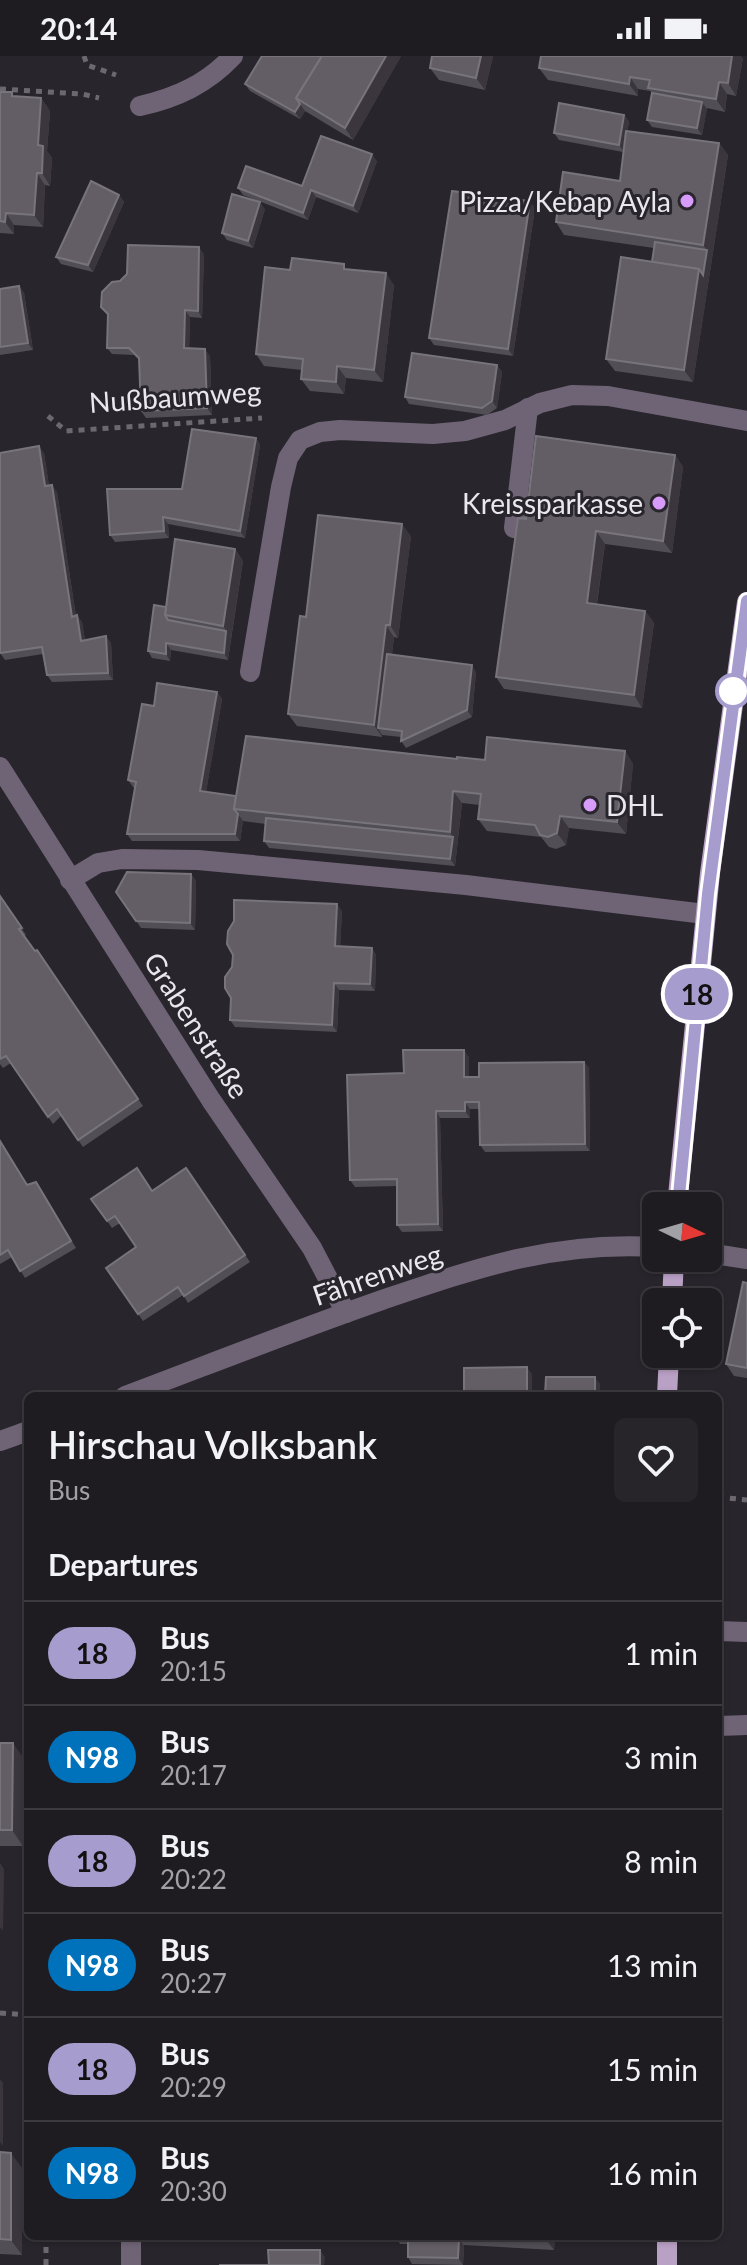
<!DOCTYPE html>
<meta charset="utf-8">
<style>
:root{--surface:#1f1c21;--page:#27252a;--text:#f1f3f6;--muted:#a1a1a5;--line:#3c3a3f}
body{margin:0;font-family:Lato,sans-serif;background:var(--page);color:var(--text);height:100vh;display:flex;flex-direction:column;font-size:30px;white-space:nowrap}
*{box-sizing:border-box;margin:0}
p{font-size:26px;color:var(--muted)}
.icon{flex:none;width:44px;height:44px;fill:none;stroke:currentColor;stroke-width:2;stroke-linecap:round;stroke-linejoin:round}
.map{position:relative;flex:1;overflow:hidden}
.details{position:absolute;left:24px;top:1336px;width:698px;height:848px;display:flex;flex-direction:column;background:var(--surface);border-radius:12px;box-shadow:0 2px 6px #0004,0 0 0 2px var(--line)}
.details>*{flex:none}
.badge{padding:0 16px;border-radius:26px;font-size:28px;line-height:52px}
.needle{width:52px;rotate:95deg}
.controls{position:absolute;left:642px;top:1136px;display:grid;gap:16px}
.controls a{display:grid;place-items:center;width:80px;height:80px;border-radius:12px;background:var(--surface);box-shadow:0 2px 6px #0004,0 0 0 2px var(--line);font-size:40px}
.map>.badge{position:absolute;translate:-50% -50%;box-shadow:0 0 0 4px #fff}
h2{padding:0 24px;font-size:30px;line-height:72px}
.round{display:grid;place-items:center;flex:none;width:84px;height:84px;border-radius:12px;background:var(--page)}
.head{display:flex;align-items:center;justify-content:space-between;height:136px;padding:0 24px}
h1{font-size:38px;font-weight:600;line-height:60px}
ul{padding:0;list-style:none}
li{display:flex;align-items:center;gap:24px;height:104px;padding:0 24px;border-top:2px solid var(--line)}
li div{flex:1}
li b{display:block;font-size:30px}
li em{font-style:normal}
li .badge{min-width:88px;font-weight:700;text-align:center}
.status{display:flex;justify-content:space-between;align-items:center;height:56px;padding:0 40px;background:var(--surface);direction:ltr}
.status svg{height:22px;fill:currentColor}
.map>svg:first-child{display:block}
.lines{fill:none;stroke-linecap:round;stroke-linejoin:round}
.path{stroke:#6c686e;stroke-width:5;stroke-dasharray:6 6;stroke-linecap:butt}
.minor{stroke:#6f6476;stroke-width:20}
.major{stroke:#b9a1c6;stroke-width:20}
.wall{fill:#524e55}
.shaded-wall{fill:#3b363e}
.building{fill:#635e66;stroke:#78747b;stroke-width:2}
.line-casing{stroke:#fff;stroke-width:18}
.line{stroke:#a69ccd;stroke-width:12}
.poi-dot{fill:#d79bf9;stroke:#29252c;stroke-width:3}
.stop-dot{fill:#fff;stroke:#a69ccd;stroke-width:4}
.labels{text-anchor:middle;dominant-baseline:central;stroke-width:6;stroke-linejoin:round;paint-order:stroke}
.poi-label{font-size:28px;fill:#ebe8ed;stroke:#29252c;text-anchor:end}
.street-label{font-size:28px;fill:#ebe8ed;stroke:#29252c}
</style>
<div class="status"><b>20:14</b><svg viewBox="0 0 49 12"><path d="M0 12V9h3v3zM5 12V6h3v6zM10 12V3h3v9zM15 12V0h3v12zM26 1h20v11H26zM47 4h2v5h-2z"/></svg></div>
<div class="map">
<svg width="747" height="2209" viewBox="0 0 747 2209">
<rect width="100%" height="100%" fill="#29252c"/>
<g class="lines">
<g class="path">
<polyline points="84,0 87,9 116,19"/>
<polyline points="0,33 82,38 99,42"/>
<polyline points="48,360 66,375 262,362"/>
<polyline points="718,1441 747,1444"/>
<polyline points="0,1957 28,1959"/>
<polyline points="46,2209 46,2180"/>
</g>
<g class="minor">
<path d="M 140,50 C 176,42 207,28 233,0"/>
<polyline points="514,472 528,352"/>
<polyline points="250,616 281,431 288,402 300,384 320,376 340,374 433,378 465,375 505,364 540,347 572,339 608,340 747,365"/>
<polyline points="0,711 211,1044 312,1192 346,1257"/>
<polyline points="70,824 98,807 122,803 198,804 466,829 705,858"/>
<polyline points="708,1197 747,1203"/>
<path d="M 125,1340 C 210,1308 296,1274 382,1244 C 477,1212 554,1185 656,1191"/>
<polyline points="0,1385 28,1375"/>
<polyline points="718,1575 747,1576"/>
<polyline points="718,1670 747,1669"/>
<polyline points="131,2209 131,2180"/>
</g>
<g class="major">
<polyline points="677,1150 710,817 747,546"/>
<polyline points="672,1246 674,1202"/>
<polyline points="667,1340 669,1298"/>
<polyline points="667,2180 667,2209"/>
</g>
</g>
<g class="wall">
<polygon points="401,0 353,84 305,55 300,63 250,35 245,28"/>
<polygon points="493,0 485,34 439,24 430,12"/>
<polygon points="743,2 736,40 727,38 725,56 707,52 702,79 652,71 647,64 652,37 650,35 638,33 638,40 548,24 539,12"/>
<polygon points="0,36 15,41 41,42 50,55 47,95 52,102 50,130 45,129 43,171 14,169 14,178 0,177"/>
<polygon points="624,59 629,66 627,75 719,87 728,99 693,326 615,315 606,303 652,206 654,192 564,179 556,166 620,125 623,96 559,84 554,77"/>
<polygon points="377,105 358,157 316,141 308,164 243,139 238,132 302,130"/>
<polygon points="119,139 124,146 93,216 61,208 56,201"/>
<polygon points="535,152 513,300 434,289 429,282"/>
<polygon points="265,153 253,192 227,184 222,177"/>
<polygon points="204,198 202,262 190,261 189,292 210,300 212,359 146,362 141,355 139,304 134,299 112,298 107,292 108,260 101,251 120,225"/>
<polygon points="348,213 394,229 383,326 346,322 344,338 310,335 301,323 302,314 264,310 256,298 290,214"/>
<polygon points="19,230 24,237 33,294 0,299 0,233"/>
<polygon points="497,309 502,316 497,352 487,359 409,348 405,341"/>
<polygon points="256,382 260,389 245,482 168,468 169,482 115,486 110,479 182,433"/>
<polygon points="44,397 49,430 57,436 76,560 82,566 85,584 111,587 113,624 52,626 47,619 43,598 5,604 0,597"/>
<polygon points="675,399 683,411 672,497 605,488 597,548 645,555 654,567 642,652 504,633 496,621 526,463"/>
<polygon points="411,480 398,582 394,581 392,598 476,616 472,661 406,692 401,685 401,681 382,679 382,681 297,670 288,658"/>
<polygon points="235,493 243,505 228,604 171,594 170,605 152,602 148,595 166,551"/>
<polygon points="217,636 222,643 206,736 236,740 457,703 485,704 625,695 633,708 626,778 569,772 566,789 556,793 549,791 541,781 487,775 478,763 480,749 462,747 455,810 269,792 264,785 266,768 243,765 240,785 132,785 127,778 135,732 133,731 128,724 154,650"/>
<polygon points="191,818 196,825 195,874 141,872 116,836"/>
<polygon points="0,840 26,879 24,880 35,895 42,901 143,1050 83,1091 61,1060 53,1068 11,1007 3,1012 0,1008"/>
<polygon points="342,855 340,891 372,892 376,899 375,935 339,934 337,976 235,971 230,964"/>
<polygon points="469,1001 469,1021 479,1021 584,1006 589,1012 590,1095 485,1096 480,1089 479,1053 470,1053 470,1062 440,1062 443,1175 402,1176 397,1169 397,1130 355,1131 350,1124 404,1017"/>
<polygon points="0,1084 27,1129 41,1133 76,1192 25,1222 12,1201 0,1208"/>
<polygon points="186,1112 250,1206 188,1247 183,1239 143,1265 106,1212 136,1191 120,1167 112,1172 91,1143 152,1135"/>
<polygon points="747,1227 747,1322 734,1320 726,1308"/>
<polygon points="0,1687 24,1703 23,1790 0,1790"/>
<polygon points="0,2096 22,2112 22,2199 0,2198"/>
<polygon points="395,2180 555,2180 554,2194 464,2189 463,2209 412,2208 408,2201 408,2188 400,2188"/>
</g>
<g class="shaded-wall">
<polygon points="386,0 401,0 353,84 345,72"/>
<polygon points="481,0 493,0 485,34 476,22"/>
<polygon points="732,0 741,0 743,2 736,40 728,27"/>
<polygon points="630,21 638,33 638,40 629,28"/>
<polygon points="719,26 727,38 725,56 716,43"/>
<polygon points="41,42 50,55 47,95 52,102 50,130 42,117 38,89"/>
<polygon points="702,46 707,53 702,79 697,72"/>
<polygon points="300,48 305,55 300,63 295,56"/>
<polygon points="624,59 629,66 624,96 619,89"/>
<polygon points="719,87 728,99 693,326 684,314 699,213 707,194 703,189"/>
<polygon points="372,98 377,105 358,157 353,150"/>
<polygon points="37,117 45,129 43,171 34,159"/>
<polygon points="311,134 316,141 308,164 303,157"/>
<polygon points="119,139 124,146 93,216 88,209"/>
<polygon points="530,145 535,152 513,300 508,293"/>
<polygon points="260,146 265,153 253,192 248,185"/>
<polygon points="6,157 14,169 14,178 5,166"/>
<polygon points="199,191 204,198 202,262 198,255"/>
<polygon points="386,217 394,229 383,326 374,314"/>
<polygon points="19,230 24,237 33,294 28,287"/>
<polygon points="185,254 190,261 189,298 184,292"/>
<polygon points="205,293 210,300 212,359 207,352"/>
<polygon points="497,309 502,316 497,352 492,345"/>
<polygon points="337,310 346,322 344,338 336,326"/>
<polygon points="256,382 260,389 245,482 240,475"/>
<polygon points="39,390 44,397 50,437 45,430"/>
<polygon points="675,399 683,411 672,497 663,485"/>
<polygon points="52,429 57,436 77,568 72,561"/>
<polygon points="163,461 168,468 169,482 164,475"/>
<polygon points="402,468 411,480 398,582 390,569"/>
<polygon points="596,475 605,488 595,559 587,547"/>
<polygon points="235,493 243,505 231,582 223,570"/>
<polygon points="645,555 654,567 642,652 634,639"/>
<polygon points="77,559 82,566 86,591 81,585"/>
<polygon points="386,569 394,581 383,673 378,672 382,679 382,681 374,669"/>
<polygon points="226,575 231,582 228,604 224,597"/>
<polygon points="106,580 111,587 113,624 108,617"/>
<polygon points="166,587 171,594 170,605 166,598"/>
<polygon points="472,609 476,616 472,661 467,654"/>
<polygon points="217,636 222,643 205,742 200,735"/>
<polygon points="625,695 633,708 626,778 617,766"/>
<polygon points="453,735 462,747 455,810 450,803 453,781 450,776"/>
<polygon points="238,758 243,765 240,785 235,778"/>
<polygon points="560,760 569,772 566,789 557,777"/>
<polygon points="191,818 196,825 195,874 190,867"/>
<polygon points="337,848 342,855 340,897 335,890"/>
<polygon points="372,892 376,899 375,935 370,928"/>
<polygon points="334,927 339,934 337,976 332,969"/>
<polygon points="464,994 469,1001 469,1028 464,1021"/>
<polygon points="584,1006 589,1012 590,1095 585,1088"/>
<polygon points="465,1046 470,1053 470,1062 465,1055"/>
<polygon points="436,1055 440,1062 443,1175 438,1168"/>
<polygon points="527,1311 532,1318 532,1340 527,1340"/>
<polygon points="595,1321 600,1328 600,1340 595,1340"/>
<polygon points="13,1687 24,1703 23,1790 12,1774"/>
<polygon points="0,1807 4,1813 3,1875 0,1871"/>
<polygon points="0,2023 3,2027 3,2090 0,2086"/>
<polygon points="11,2097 22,2112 22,2199 11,2184"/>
<polygon points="545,2180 555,2180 554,2194 545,2182"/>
<polygon points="459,2183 464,2190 463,2209 458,2202"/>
<polygon points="320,2194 325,2201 324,2209 320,2209"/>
</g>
<g class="building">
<polygon points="262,0 322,0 296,42 300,48 295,56 245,28"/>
<polygon points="322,0 386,0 345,72 296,42"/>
<polygon points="432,0 481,0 476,22 430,12"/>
<polygon points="541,0 732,0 728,27 719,26 716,43 648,32 650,24 630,21 629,28 539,12"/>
<polygon points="0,36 12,36 12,40 41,42 38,89 43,90 42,117 37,117 34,159 6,157 5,166 0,165"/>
<polygon points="652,37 702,46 697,72 647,64"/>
<polygon points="559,47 624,59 619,89 554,77"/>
<polygon points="626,75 719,87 703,189 556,166 563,116 620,125"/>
<polygon points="321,80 372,98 353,150 311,134 303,157 238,132 246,110 302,130"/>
<polygon points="91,125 119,139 88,209 56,201"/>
<polygon points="452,135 530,145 508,293 429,282"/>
<polygon points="232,138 260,146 248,185 222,177"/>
<polygon points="655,186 707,194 703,219 699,213 652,206"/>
<polygon points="128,189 199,191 198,255 185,254 184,292 205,293 207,352 141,355 139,302 129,292 107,292 108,258 101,251 102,236 112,226 120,225 127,218"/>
<polygon points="621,201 699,213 684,314 606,303"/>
<polygon points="292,202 344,208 344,213 386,217 374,314 337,310 336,326 301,323 303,303 256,298 265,211 290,214"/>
<polygon points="19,230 28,287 0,291 0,233"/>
<polygon points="412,297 497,309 492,345 482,352 405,341"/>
<polygon points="192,373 256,382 240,475 163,461 164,475 110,479 107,433 182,433"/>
<polygon points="536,380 675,399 663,485 596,475 587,547 645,555 634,639 496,621 518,462 526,463"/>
<polygon points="39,390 45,430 52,429 72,561 77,559 81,585 106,580 108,617 47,619 42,591 0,597 0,397"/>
<polygon points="318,459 402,468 390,569 386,569 374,669 288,658 300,560 306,561"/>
<polygon points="175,483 235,493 223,570 165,559"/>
<polygon points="154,549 166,551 165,559 168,564 226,575 224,597 166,587 166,598 148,595"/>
<polygon points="387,598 472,609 467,654 401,685 402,675 378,672"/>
<polygon points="157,627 217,636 200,735 236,740 234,753 238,758 235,778 127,778 136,726 128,724 142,648 154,650"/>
<polygon points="246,680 457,703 457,701 485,704 487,681 625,695 617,766 560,760 557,777 548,781 540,779 535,769 478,763 481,738 453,735 450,776 234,753"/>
<polygon points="266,762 453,781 450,803 264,785"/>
<polygon points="127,816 191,818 190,867 136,865 116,836"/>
<polygon points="0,840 22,872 19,873 35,895 37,894 138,1043 78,1084 57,1053 48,1061 6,1000 0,1003"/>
<polygon points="234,844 337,848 335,890 372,892 370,928 334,927 332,969 230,964 231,942 225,932 225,921 232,911 233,899 227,888 228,875 234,865"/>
<polygon points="403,994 464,994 464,1021 479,1021 479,1007 584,1006 585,1088 480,1089 479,1046 465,1046 465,1055 436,1055 438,1168 397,1169 397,1123 350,1124 347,1019 404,1017"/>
<polygon points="0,1085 27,1129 36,1126 71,1185 20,1215 8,1194 0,1199"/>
<polygon points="137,1112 152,1135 186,1112 245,1199 184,1240 178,1231 138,1258 106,1212 136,1191 115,1160 107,1165 91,1143"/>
<polygon points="743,1226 747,1227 747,1312 726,1308"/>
<polygon points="527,1311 527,1340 464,1340 464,1312"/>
<polygon points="546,1321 595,1321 595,1340 545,1340"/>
<polygon points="0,1687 13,1687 12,1774 0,1774"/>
<polygon points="0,2096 11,2097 11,2184 0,2183"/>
<polygon points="395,2180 447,2180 449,2182 459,2183 458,2202 408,2201 408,2181"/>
<polygon points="513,2180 545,2180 545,2182"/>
<polygon points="268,2194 320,2194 320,2209 219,2209 269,2209"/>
</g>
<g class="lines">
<g class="line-casing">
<polyline id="line" points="678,1150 708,838 747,545"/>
</g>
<use href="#line" class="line"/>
</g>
<g class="poi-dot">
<circle cx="687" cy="145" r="8"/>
<circle cx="659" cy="447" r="8"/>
<circle cx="590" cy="749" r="8"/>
</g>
<circle class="stop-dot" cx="733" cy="635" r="16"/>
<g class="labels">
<g class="poi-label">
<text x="671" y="145">Pizza/Kebap Ayla</text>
<text x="643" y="447">Kreissparkasse</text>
<text x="606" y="749" text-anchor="start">DHL</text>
</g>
<g class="street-label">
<text transform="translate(175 340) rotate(-4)">Nußbaumweg</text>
<text transform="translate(197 969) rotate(57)">Grabenstraße</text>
<text transform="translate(377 1218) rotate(-19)">Fährenweg</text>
</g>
</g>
</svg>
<div class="controls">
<a><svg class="needle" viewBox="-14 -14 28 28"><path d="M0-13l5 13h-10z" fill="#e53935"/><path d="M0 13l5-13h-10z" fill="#a1a1a5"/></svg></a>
<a><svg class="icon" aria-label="locate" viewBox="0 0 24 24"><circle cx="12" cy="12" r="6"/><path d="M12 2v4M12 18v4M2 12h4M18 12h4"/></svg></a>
</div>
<b class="badge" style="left:697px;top:938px;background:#a69ccd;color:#111">18</b>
<section class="details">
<div class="head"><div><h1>Hirschau Volksbank</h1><p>Bus</p></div><a class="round"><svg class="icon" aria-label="heart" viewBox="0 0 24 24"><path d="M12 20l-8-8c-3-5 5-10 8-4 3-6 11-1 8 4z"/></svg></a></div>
<h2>Departures</h2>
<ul>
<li><span class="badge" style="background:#a69ccd;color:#111">18</span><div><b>Bus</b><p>20:15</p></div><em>1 min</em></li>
<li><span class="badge" style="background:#0072bc;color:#fff">N98</span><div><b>Bus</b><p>20:17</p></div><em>3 min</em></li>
<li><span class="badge" style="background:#a69ccd;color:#111">18</span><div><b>Bus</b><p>20:22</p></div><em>8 min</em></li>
<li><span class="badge" style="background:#0072bc;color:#fff">N98</span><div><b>Bus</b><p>20:27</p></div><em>13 min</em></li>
<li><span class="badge" style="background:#a69ccd;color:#111">18</span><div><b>Bus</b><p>20:29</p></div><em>15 min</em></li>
<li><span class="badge" style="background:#0072bc;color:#fff">N98</span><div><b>Bus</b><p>20:30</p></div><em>16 min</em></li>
</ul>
</section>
</div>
